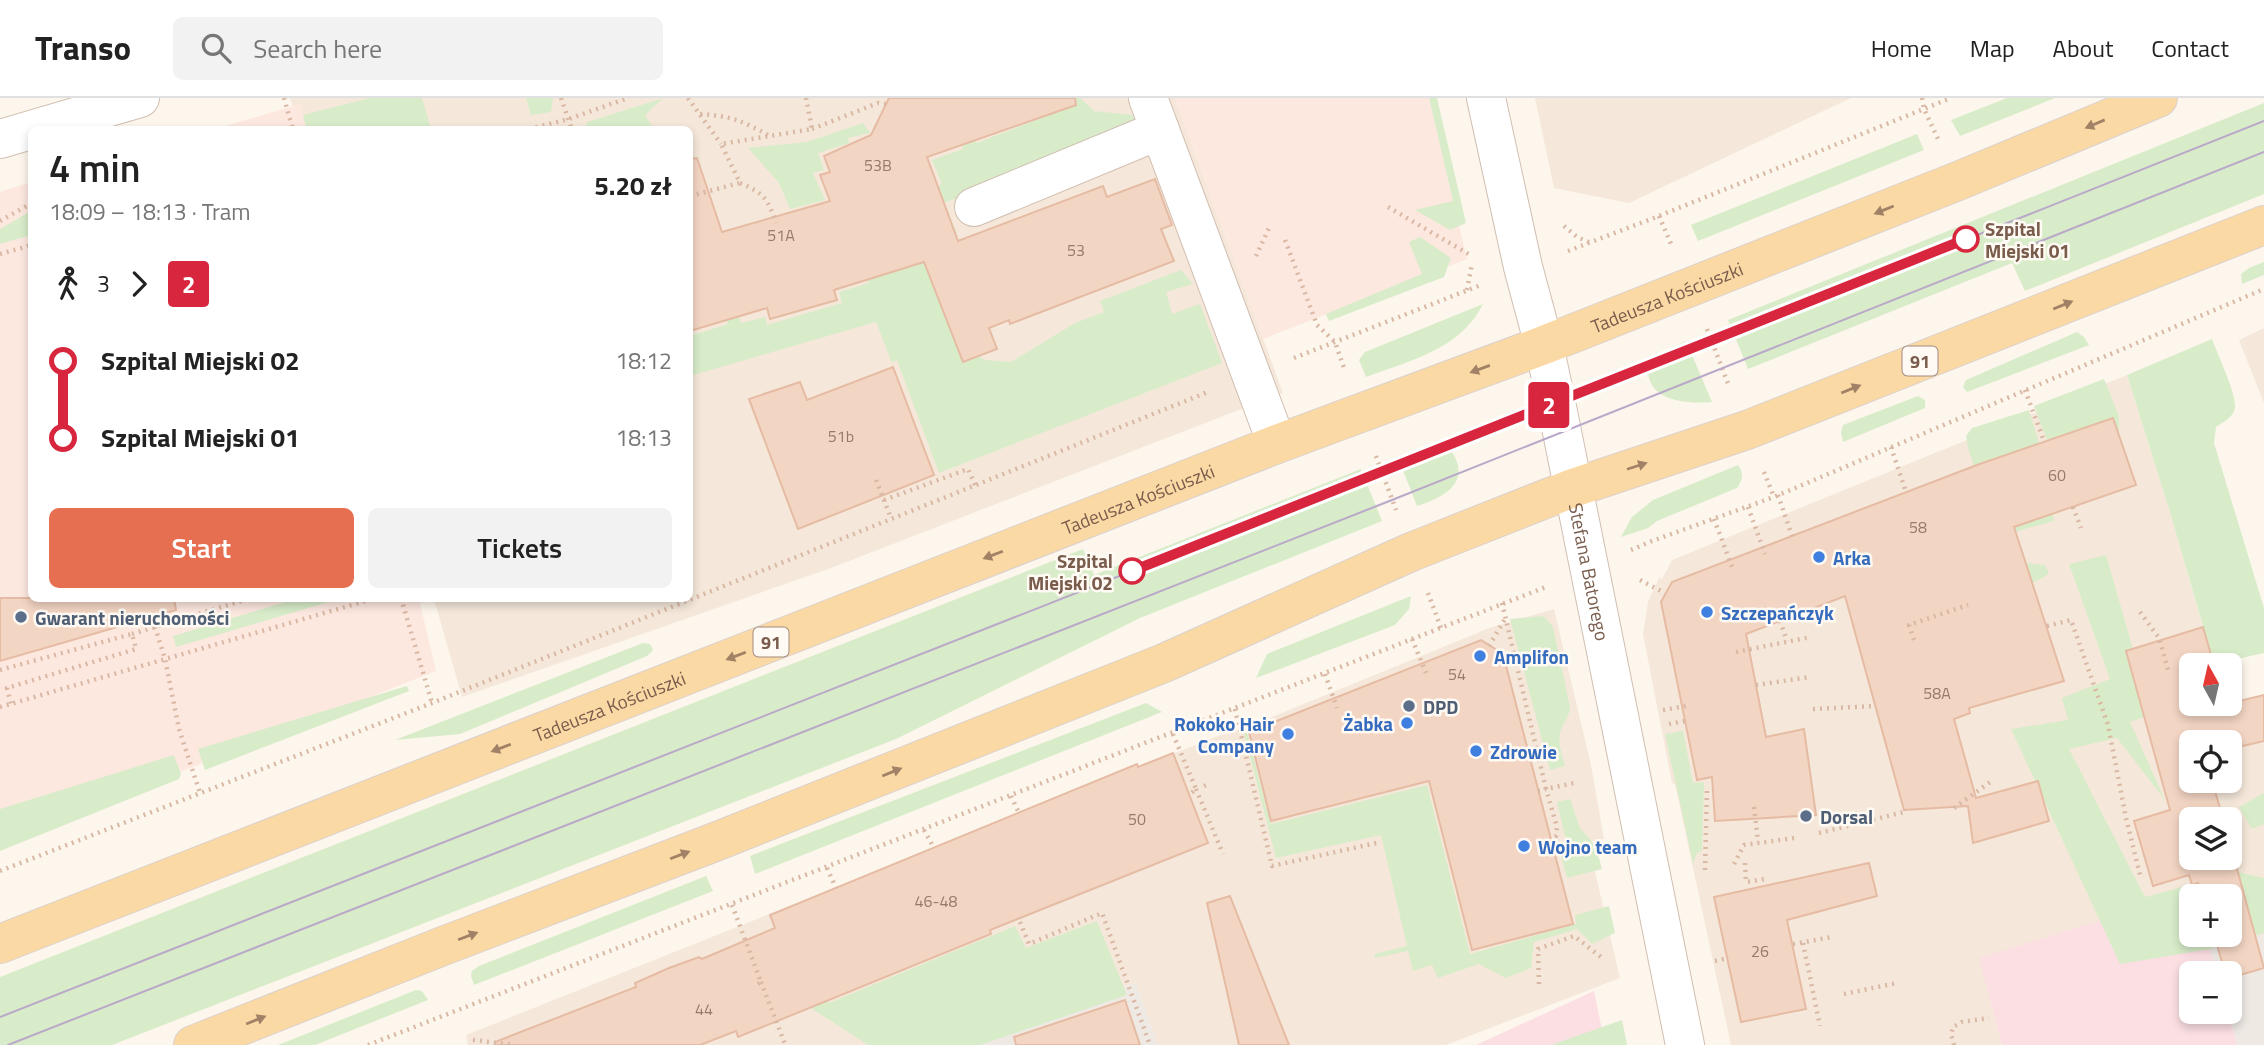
<!DOCTYPE html>
<meta charset="utf-8">
<style>
:root{--surface:#fff;--page:#f2f2f2;--text:#222;--muted:#767676;--line:#e0e0e0;--accent:#e76f51}
body{margin:0;font-family:"Titillium Web",sans-serif;background:var(--page);color:var(--text);height:100vh;display:flex;flex-direction:column;font-size:26px;white-space:nowrap}
*{box-sizing:border-box;margin:0}
p{font-size:23px;color:var(--muted)}
.icon{flex:none;width:38px;height:38px;fill:none;stroke:currentColor;stroke-width:2;stroke-linecap:round;stroke-linejoin:round}
.map{position:relative;flex:1;overflow:hidden}
.sheet{position:absolute;left:28px;top:28px;width:665px;height:476px;display:flex;flex-direction:column;background:var(--surface);border-radius:10px;box-shadow:0 4px 10px #0003}
.sheet>*{flex:none}
.badge{padding:0 14px;border-radius:5px;font-size:24px;line-height:46px}
.needle{width:46px;rotate:352deg}
.controls{position:absolute;left:2179px;top:555px;display:grid;gap:14px}
.controls a{display:grid;place-items:center;width:63px;height:63px;border-radius:10px;background:var(--surface);box-shadow:0 4px 10px #0003;font-size:35px}
.map>.badge{position:absolute;translate:-50% -50%;box-shadow:0 0 0 4px #fff}
.legs{display:flex;align-items:center;gap:10px;height:77px;padding:0 21px;font-size:23px}
.legs p{margin-inline-start:auto}
.head{display:flex;align-items:center;justify-content:space-between;height:119px;padding:0 21px}
h1{font-size:38px;font-weight:600;line-height:52px}
.cta{display:flex;gap:14px;margin-top:auto;padding:14px 21px}
.cta a{flex:1;height:80px;border-radius:10px;background:var(--accent);color:#fff;font-size:28px;font-weight:600;line-height:80px;text-align:center}
.cta a+a{background:var(--page);color:var(--text)}
ul{padding:0 21px;list-style:none}
li{display:flex;align-items:center;gap:24px;height:77px;font-size:26px}
li i{display:grid;place-items:center;width:10px;height:100%;margin:0 9px;background:currentColor}
li i::after{content:'';width:18px;height:18px;margin:-9px;border:5px solid;border-radius:50%;background:var(--surface)}
li p{margin-inline-start:auto}
li:first-child i{background:linear-gradient(#0000 50%,currentColor 0)}
li:last-child i{background:linear-gradient(currentColor 50%,#0000 0)}
header{display:flex;align-items:center;gap:42px;box-sizing:border-box;height:98px;padding:0 35px;background:var(--surface);border-bottom:2px solid var(--line)}
header strong{font-size:33px}
nav{display:flex;gap:38px;margin-inline-start:auto;font-size:24px}
.search{width:490px;height:63px;background:var(--page);display:flex;align-items:center;gap:18px;box-sizing:border-box;padding:0 24px;border-radius:10px;color:var(--muted);font-size:26px}
.map>svg:first-child{display:block}
.residential{fill:#f5e8da;fill-rule:evenodd}
.commercial{fill:#fde8e0}
.industrial{fill:#efe9e4}
.medical{fill:#fbdfe3}
.green{fill:#d8ecc9;fill-rule:evenodd}
.building{fill:#f3d5c3;stroke:#e6bba3;stroke-width:2}
.lines{fill:none;stroke-linecap:round;stroke-linejoin:round}
.street-casing{stroke:#d1beb0;stroke-width:40}
.primary-casing{stroke:#dad1cd;stroke-width:40}
.path{stroke:#d9b8a5;stroke-width:4.5;stroke-dasharray:2 5;stroke-linecap:butt}
.street{stroke:#fff;stroke-width:38}
.primary{stroke:#fbd9a5;stroke-width:38}
.tram{stroke:#b9a8c9;stroke-width:2}
.oneway{fill:#a18267}
.line-1-casing{stroke:#fff;stroke-width:16}
.line-1{stroke:#d7263d;stroke-width:10}
.stop-1-dot{fill:#fff;stroke:#d7263d;stroke-width:3.5}
.shop-dot{fill:#3f7fe0;stroke:#fffaf3;stroke-width:2.5}
.service-dot{fill:#5c6f8a;stroke:#fffaf3;stroke-width:2.5}
.labels{text-anchor:middle;dominant-baseline:central;stroke-width:5;stroke-linejoin:round;paint-order:stroke}
.number-label{font-size:16px;fill:#987a6a}
.shield{fill:#fffaf3;stroke:#a28b7f;stroke-width:2}
.shield-label{font-size:18px;font-weight:bold;fill:#7a5c4d}
.stop-label{font-size:19px;font-weight:bold;fill:#7a5c4d;stroke:#fffaf3;text-anchor:start}
.street-label{font-size:19px;fill:#7a5c4d;stroke:#fffaf3}
.shop-label{font-size:19px;font-weight:bold;fill:#366cbe;stroke:#fffaf3;text-anchor:start}
.service-label{font-size:19px;font-weight:bold;fill:#4e5e75;stroke:#fffaf3;text-anchor:start}
</style>
<header>
<strong>Transo</strong>
<div class="search"><svg class="icon" aria-label="search" viewBox="0 0 24 24"><circle cx="10" cy="10" r="6"/><path d="M15 15l6 6"/></svg>Search here</div>
<nav><a>Home</a><a>Map</a><a>About</a><a>Contact</a></nav>
</header>
<div class="map">
<svg width="2264" height="947" viewBox="0 0 2264 947">
<rect width="100%" height="100%" fill="#fdf6ec"/>
<g class="residential">
<polygon points="290,0 1175,0 1283,295 831,470 462,599 434,501 690,500 690,32 299,31"/>
<polygon points="1535,0 1851,0 1629,105 1554,90"/>
<polygon points="2264,230 2264,305 2239,242"/>
<path d="M 2127,277 L 2169,411 L 2214,567 L 2191,567 L 2191,606 L 2227,606 L 2264,597 L 2264,835 L 2210,851 L 2206,837 L 2230,836 L 2230,798 L 2191,798 L 1980,860 L 2002,947 L 1731,947 L 1675,686 L 1672,685 L 1643,536 L 1648,504 L 1659,480 L 1662,481 L 1672,462 ZM 2191,644 L 2230,644 L 2230,682 L 2191,682 ZM 2191,721 L 2230,721 L 2230,760 L 2191,760 Z"/>
<polygon points="1554,511 1591,667 1604,741 1588,744 1620,880 1446,947 1158,947 1136,885 941,947 468,947 466,937 1098,685 1097,682 1137,666 1139,669 1218,638 1235,634 1492,529"/>
</g>
<g class="commercial">
<polygon points="1175,0 1429,0 1467,161 1263,241"/>
<polygon points="300,6 306,31 212,32"/>
<polygon points="31,84 32,500 419,501 436,573 0,745 0,94"/>
</g>
<g class="industrial">
<polygon points="2264,835 2264,947 2237,947 2228,914 2230,914 2230,875 2217,875 2210,851"/>
<polygon points="1136,885 1158,947 942,947"/>
</g>
<g class="medical">
<polygon points="2191,801 2191,836 2206,837 2217,875 2191,875 2191,914 2228,914 2237,947 2002,947 1979,860 2085,827"/>
<polygon points="1594,893 1605,947 1476,947"/>
</g>
<g class="green">
<polygon points="370,0 422,0 431,31 312,32 306,28 303,17"/>
<polygon points="526,0 553,0 551,14 531,17"/>
<polygon points="663,0 645,17 654,31 584,31 588,24"/>
<polygon points="1059,0 1080,0 1094,13 1132,17 1139,28 944,105 957,135 919,151 955,243 985,262 1011,264 1075,225 1104,214 1100,203 1181,172 1193,186 1166,194 1172,216 1200,206 1222,265 939,375 897,262 892,265 876,224 690,278 690,238 728,226 725,216 737,211 741,225 765,219 767,227 842,205 839,194 869,185 849,137 911,98 942,86 932,62 963,51 960,39 972,37 977,45 1046,18"/>
<polygon points="1429,0 1437,0 1466,125 1450,132 1415,112 1453,103"/>
<polygon points="2007,0 2055,0 1960,38 1951,22"/>
<polygon points="2264,5 2264,96 2025,193 2012,165 1748,271 1728,222"/>
<polygon points="863,25 870,35 848,40 849,45 818,55 824,72 813,75 825,102 790,111 779,85 748,50 807,44"/>
<polygon points="1917,36 1924,52 1698,143 1691,127"/>
<polygon points="31,113 31,137 0,146 0,131"/>
<polygon points="1420,139 1451,160 1444,179 1329,223 1326,216 1422,176 1409,144"/>
<polygon points="2264,164 2264,177 2242,186 2241,176 2249,170"/>
<path d="M 1483,206 C 1461,251 1409,263 1366,279 L 1359,262 L 1365,254 Z"/>
<polygon points="2077,234 2084,239 2089,247 1967,294 1963,289 1966,282"/>
<path d="M 2212,241 C 2217,255 2237,297 2235,310 C 2233,320 2223,324 2216,329 L 2214,345 L 2264,510 L 2264,555 L 2214,566 L 2169,411 L 2127,277 Z"/>
<path d="M 1686,243 L 1712,304 C 1681,307 1637,300 1651,259 Z"/>
<polygon points="2104,281 2119,318 2119,337 2113,320 2047,342 2034,308"/>
<polygon points="1918,298 1925,302 1925,310 1843,344 1841,335 1843,327"/>
<polygon points="2029,312 2039,345 1977,367 2000,433 2053,416 2054,423 2003,437 1998,434 1994,427 1968,350 1966,338 1972,330"/>
<path d="M 1444,344 C 1475,378 1452,397 1417,408 L 1398,360 Z"/>
<path d="M 1738,367 C 1744,375 1743,382 1737,390 L 1657,423 L 1648,430 L 1621,439 L 1632,419 L 1653,402 Z"/>
<polygon points="1361,371 1382,423 1140,520 896,641 112,947 0,947 0,879 1083,451 1094,477"/>
<path d="M 2106,457 L 2140,576 L 2191,603 L 2130,624 L 2165,702 L 2117,640 L 2069,651 L 2145,799 L 2237,774 L 2264,780 L 2264,835 L 2210,851 L 2120,866 L 2011,631 L 2068,622 L 2062,600 L 2110,581 L 2069,466 ZM 2191,798 L 2230,798 L 2230,836 L 2191,836 Z"/>
<polygon points="2025,465 2045,467 2049,474 2046,478 2032,485"/>
<polygon points="1411,498 1409,511 1395,527 1256,580 1267,556"/>
<polygon points="295,501 339,501 176,549 173,538"/>
<path d="M 1544,518 L 1553,529 L 1570,609 C 1569,620 1564,623 1561,632 C 1557,643 1562,657 1565,668 L 1550,672 L 1510,521 Z"/>
<polygon points="643,545 650,546 653,552 647,558 460,636 395,642"/>
<polygon points="407,588 409,593 205,672 198,651"/>
<polygon points="1146,605 1162,614 755,776 750,758"/>
<polygon points="1683,633 1693,685 1704,684 1702,753 1697,755 1693,765 1665,636"/>
<polygon points="1244,635 1247,635 1271,726 1427,687 1470,856 1576,826 1575,817 1609,808 1615,835 1592,846 1577,831 1534,844 1531,870 1506,880 1479,866 1438,880 1432,867 1413,873 1408,853 1375,860 1375,856 1407,848 1381,737 1276,760"/>
<polygon points="174,657 181,676 179,681 0,753 0,711"/>
<polygon points="2264,695 2264,726 2252,731 2239,709"/>
<polygon points="1570,701 1580,730 1596,749 1602,771 1567,780 1558,746 1566,743 1557,704"/>
<polygon points="706,778 713,793 474,887 471,878 472,873 479,868"/>
<polygon points="1097,823 1127,897 980,947 868,947 808,908 823,893 829,905 1015,828 1026,850"/>
<polygon points="416,892 422,893 428,902 315,947 278,947"/>
<polygon points="1622,922 1627,947 1551,947"/>
</g>
<g class="building">
<polygon points="889,0 1075,0 1076,7 927,59 958,143 1103,88 1107,99 1155,81 1172,127 1161,131 1174,163 1010,226 1009,222 989,230 997,251 963,264 924,164 834,192 837,202 770,221 767,210 690,233 690,61 697,60 722,134 830,103 820,77 830,74 824,58 871,37"/>
<polygon points="893,269 934,377 798,431 749,301 800,284 807,302"/>
<polygon points="2113,320 2136,387 2014,429 2064,583 1969,610 1970,615 1954,621 1976,700 2038,683 2049,723 1973,745 1968,708 1904,712 1845,498 1746,536 1766,639 1804,631 1816,717 1715,723 1712,679 1697,682 1661,504 1672,484 1977,367"/>
<polygon points="0,500 174,500 176,512 0,563"/>
<polygon points="2203,529 2214,567 2191,567 2191,606 2227,606 2264,597 2264,643 2230,651 2230,644 2191,644 2191,682 2212,682 2223,721 2191,721 2191,760 2230,760 2230,745 2264,870 2230,880 2230,875 2225,875 2214,836 2230,836 2230,798 2202,798 2198,785 2192,787 2189,777 2153,788 2134,723 2170,712 2126,553"/>
<polygon points="1481,542 1503,556 1573,826 1472,852 1429,683 1271,723 1249,634"/>
<polygon points="1173,655 1208,745 990,832 991,836 738,939 736,933 700,947 496,947 495,944 636,889 635,885 669,870 699,859 702,861 775,830 770,817 1137,666 1138,669"/>
<polygon points="1869,765 1877,798 1787,822 1806,911 1741,924 1714,799"/>
<polygon points="1230,798 1289,947 1239,947 1207,805"/>
<polygon points="1125,902 1140,947 1016,947 1014,939"/>
</g>
<g class="lines">
<g class="street-casing">
<g id="street">
<polyline points="1148,0 1277,346"/>
<path id="s1" d="M 1486,0 L 1523,169 L 1544,247 L 1556,304 L 1685,947"/>
<polyline points="0,41 140,0"/>
<polyline points="974,109 1160,32"/>
</g>
</g>
<g class="primary-casing">
<g id="primary">
<path id="s2" d="M 0,846 L 1277,346 L 1544,247 L 1958,83 L 2158,0"/>
<polyline points="193,947 443,848 715,744 1164,565 1411,454 1573,390 1747,332 2264,127"/>
</g>
</g>
<g class="path">
<polyline points="284,0 293,32"/>
<polyline points="561,0 572,32"/>
<polyline points="688,0 721,46"/>
<polyline points="1922,0 1924,11 1938,41"/>
<path d="M 700,16 C 732,18 742,23 770,38"/>
<polyline points="529,31 569,21 628,0"/>
<polyline points="812,31 878,5 886,6"/>
<path d="M 740,85 C 764,95 768,101 776,125"/>
<polyline points="690,98 740,85 721,46 812,31 806,0"/>
<polyline points="1388,109 1472,158"/>
<polyline points="1659,118 1671,146"/>
<polyline points="0,123 32,105"/>
<polyline points="1564,128 1577,139 1589,144"/>
<polyline points="1285,142 1317,227 1335,244 1344,270"/>
<polyline points="1568,153 1659,118 1951,0"/>
<polyline points="0,156 32,147"/>
<polyline points="1256,158 1269,130"/>
<polyline points="1467,192 1472,166"/>
<polyline points="1707,231 1729,288"/>
<polyline points="1294,260 1481,187"/>
<polyline points="2025,292 2044,343"/>
<polyline points="1891,349 1906,394"/>
<polyline points="1376,358 1396,412"/>
<polyline points="1764,374 1774,399"/>
<polyline points="876,382 891,420"/>
<polyline points="1778,397 1792,438"/>
<polyline points="884,402 968,371 975,387"/>
<polyline points="1748,409 1765,456"/>
<polyline points="2073,409 2081,430"/>
<polyline points="1714,421 1732,469"/>
<polyline points="1631,452 1652,443 1774,399 2264,191"/>
<polyline points="1640,482 1665,495"/>
<polyline points="1428,495 1441,530"/>
<polyline points="401,500 432,605"/>
<polyline points="1502,505 1546,691 1574,685"/>
<polyline points="2140,514 2159,540 2169,575"/>
<polyline points="1780,523 1787,543"/>
<polyline points="2047,528 2071,522 2108,627 2126,720 2141,781"/>
<polyline points="155,529 165,561 179,631 200,695"/>
<polyline points="132,536 251,500"/>
<polyline points="1412,541 1426,575"/>
<polyline points="1914,542 1909,527 1968,507"/>
<polyline points="1489,548 1505,521"/>
<polyline points="1736,554 1811,539"/>
<polyline points="0,572 132,536 136,551 7,590 11,606"/>
<polyline points="1325,576 1337,610"/>
<polyline points="1756,587 1810,579"/>
<polyline points="0,609 376,500"/>
<polyline points="1235,611 1272,768 1381,744"/>
<polyline points="1813,611 1875,608"/>
<polyline points="1663,612 1686,608"/>
<polyline points="1669,626 1685,623"/>
<polyline points="1173,636 1196,691 1190,696"/>
<polyline points="1204,688 1209,686"/>
<polyline points="1196,691 1223,756"/>
<polyline points="1538,693 1546,691 1557,729 1556,738 1550,739"/>
<polyline points="1011,698 1019,715"/>
<polyline points="1754,709 1758,744"/>
<polyline points="1954,710 1993,682"/>
<polyline points="924,732 934,750"/>
<polyline points="1819,735 1904,714"/>
<polyline points="1745,765 1746,784 1765,781"/>
<polyline points="1734,766 1744,747 1794,740"/>
<polyline points="827,770 836,790"/>
<polyline points="1705,772 1707,691"/>
<polyline points="0,773 432,605 1208,294"/>
<polyline points="732,807 761,884 754,888"/>
<polyline points="1020,824 1029,846 1102,815 1150,947"/>
<polyline points="1803,845 1820,928"/>
<polyline points="1793,846 1832,839"/>
<polyline points="1715,863 1728,860"/>
<polyline points="761,884 785,946"/>
<polyline points="1539,886 1538,851 1574,838 1601,859"/>
<polyline points="1844,896 1897,885"/>
<polyline points="473,942 515,947"/>
<polyline points="368,947 1546,489"/>
<polyline points="1954,947 1951,936 1953,929 1962,924 1989,920"/>
</g>
<use href="#street" class="street"/>
<use href="#primary" class="primary"/>
<g class="tram">
<polyline points="0,919 1132,473 2264,23"/>
<polyline points="8,947 1392,402 2264,54"/>
</g>
</g>
<defs><path id="oneway-solid" d="M-6-.8H1V-3.2L6.5 0L1 3.2V.8H-6Z" transform="scale(1.75)"/></defs>
<g class="oneway">
<use href="#oneway-solid" transform="translate(2095 26) rotate(157)"/>
<use href="#oneway-solid" transform="translate(1884 112) rotate(158)"/>
<use href="#oneway-solid" transform="translate(2063 207) rotate(-22)"/>
<use href="#oneway-solid" transform="translate(1480 271) rotate(160)"/>
<use href="#oneway-solid" transform="translate(1851 291) rotate(-22)"/>
<use href="#oneway-solid" transform="translate(1637 368) rotate(-18)"/>
<use href="#oneway-solid" transform="translate(993 457) rotate(159)"/>
<use href="#oneway-solid" transform="translate(736 558) rotate(159)"/>
<use href="#oneway-solid" transform="translate(501 650) rotate(159)"/>
<use href="#oneway-solid" transform="translate(892 674) rotate(-22)"/>
<use href="#oneway-solid" transform="translate(680 757) rotate(-21)"/>
<use href="#oneway-solid" transform="translate(468 838) rotate(-21)"/>
<use href="#oneway-solid" transform="translate(256 922) rotate(-22)"/>
</g>
<g class="lines">
<g class="line-1-casing">
<polyline id="line-1" points="1132,473 1966,141"/>
</g>
<use href="#line-1" class="line-1"/>
</g>
<g class="stop-1-dot">
<circle cx="1966" cy="141" r="12"/>
<circle cx="1132" cy="473" r="12"/>
</g>
<g class="shop-dot">
<circle cx="1819" cy="459" r="7"/>
<circle cx="1707" cy="514" r="7"/>
<circle cx="1480" cy="558" r="7"/>
<circle cx="1407" cy="625" r="7"/>
<circle cx="1288" cy="636" r="7"/>
<circle cx="1476" cy="653" r="7"/>
<circle cx="1524" cy="748" r="7"/>
</g>
<g class="service-dot">
<circle cx="21" cy="519" r="7"/>
<circle cx="1409" cy="608" r="7"/>
<circle cx="1806" cy="718" r="7"/>
</g>
<g class="labels">
<g class="number-label">
<text x="878" y="67">53B</text>
<text x="781" y="137">51A</text>
<text x="1076" y="152">53</text>
<text x="841" y="338">51b</text>
<text x="2057" y="377">60</text>
<text x="1918" y="429">58</text>
<text x="1457" y="576">54</text>
<text x="1937" y="595">58A</text>
<text x="1137" y="721">50</text>
<text x="936" y="803">46-48</text>
<text x="1760" y="853">26</text>
<text x="704" y="911">44</text>
</g>
<g class="shield">
<rect x="1902.5" y="248.5" width="35" height="29" rx="5"/>
<rect x="753.5" y="529.5" width="35" height="29" rx="5"/>
</g>
<g class="shield-label">
<text x="1920" y="263">91</text>
<text x="771" y="544">91</text>
</g>
<g class="stop-label">
<text x="1985" y="130">Szpital<tspan x="1985" dy="22">Miejski 01</tspan></text>
<text x="1113" y="462" text-anchor="end">Szpital<tspan x="1113" dy="22">Miejski 02</tspan></text>
</g>
<g class="street-label">
<text stroke="none"><textPath href="#s2" startOffset="1788">Tadeusza Kościuszki</textPath></text>
<text stroke="none"><textPath href="#s2" startOffset="1222">Tadeusza Kościuszki</textPath></text>
<text stroke="none"><textPath href="#s1" startOffset="485">Stefana Batorego</textPath></text>
<text stroke="none"><textPath href="#s2" startOffset="654">Tadeusza Kościuszki</textPath></text>
</g>
<g class="shop-label">
<text x="1833" y="459">Arka</text>
<text x="1721" y="514">Szczepańczyk</text>
<text x="1494" y="558">Amplifon</text>
<text x="1274" y="625" text-anchor="end">Rokoko Hair<tspan x="1274" dy="22">Company</tspan></text>
<text x="1393" y="625" text-anchor="end">Żabka</text>
<text x="1490" y="653">Zdrowie</text>
<text x="1538" y="748">Wojno team</text>
</g>
<g class="service-label">
<text x="35" y="519">Gwarant nieruchomości</text>
<text x="1423" y="608">DPD</text>
<text x="1820" y="718">Dorsal</text>
</g>
</g>
</svg>
<div class="controls">
<a><svg class="needle" viewBox="-14 -14 28 28"><path d="M0-13l5 13h-10z" fill="#e53935"/><path d="M0 13l5-13h-10z" fill="#767676"/></svg></a>
<a><svg class="icon" aria-label="locate" viewBox="0 0 24 24"><circle cx="12" cy="12" r="6"/><path d="M12 2v4M12 18v4M2 12h4M18 12h4"/></svg></a>
<a><svg class="icon" aria-label="layers" viewBox="0 0 24 24"><path d="M12 4l9 5-9 5-9-5zM3 14l9 5 9-5"/></svg></a>
<a>+</a>
<a>−</a>
</div>
<b class="badge" style="left:1549px;top:307px;background:#d7263d;color:#fff">2</b>
<section class="sheet">
<div class="head"><div><h1>4 min</h1><p>18:09 – 18:13 · Tram</p></div><b>5.20 zł</b></div>
<div class="legs"><svg class="icon" aria-label="walk" viewBox="0 0 24 24"><circle cx="13" cy="4" r="2"/><path d="M13 8l-2 6 4 7M11 14l-3 7M7 12l3-4h3l4 4"/></svg>3<svg class="icon" aria-label="forward" viewBox="0 0 24 24"><path d="M9 5l7 7-7 7"/></svg><b class="badge" style="background:#d7263d;color:#fff">2</b></div>
<ul>
<li><i style="color:#d7263d"></i><b>Szpital Miejski 02</b><p>18:12</p></li>
<li><i style="color:#d7263d"></i><b>Szpital Miejski 01</b><p>18:13</p></li>
</ul>
<div class="cta"><a>Start</a><a>Tickets</a></div>
</section>
</div>
